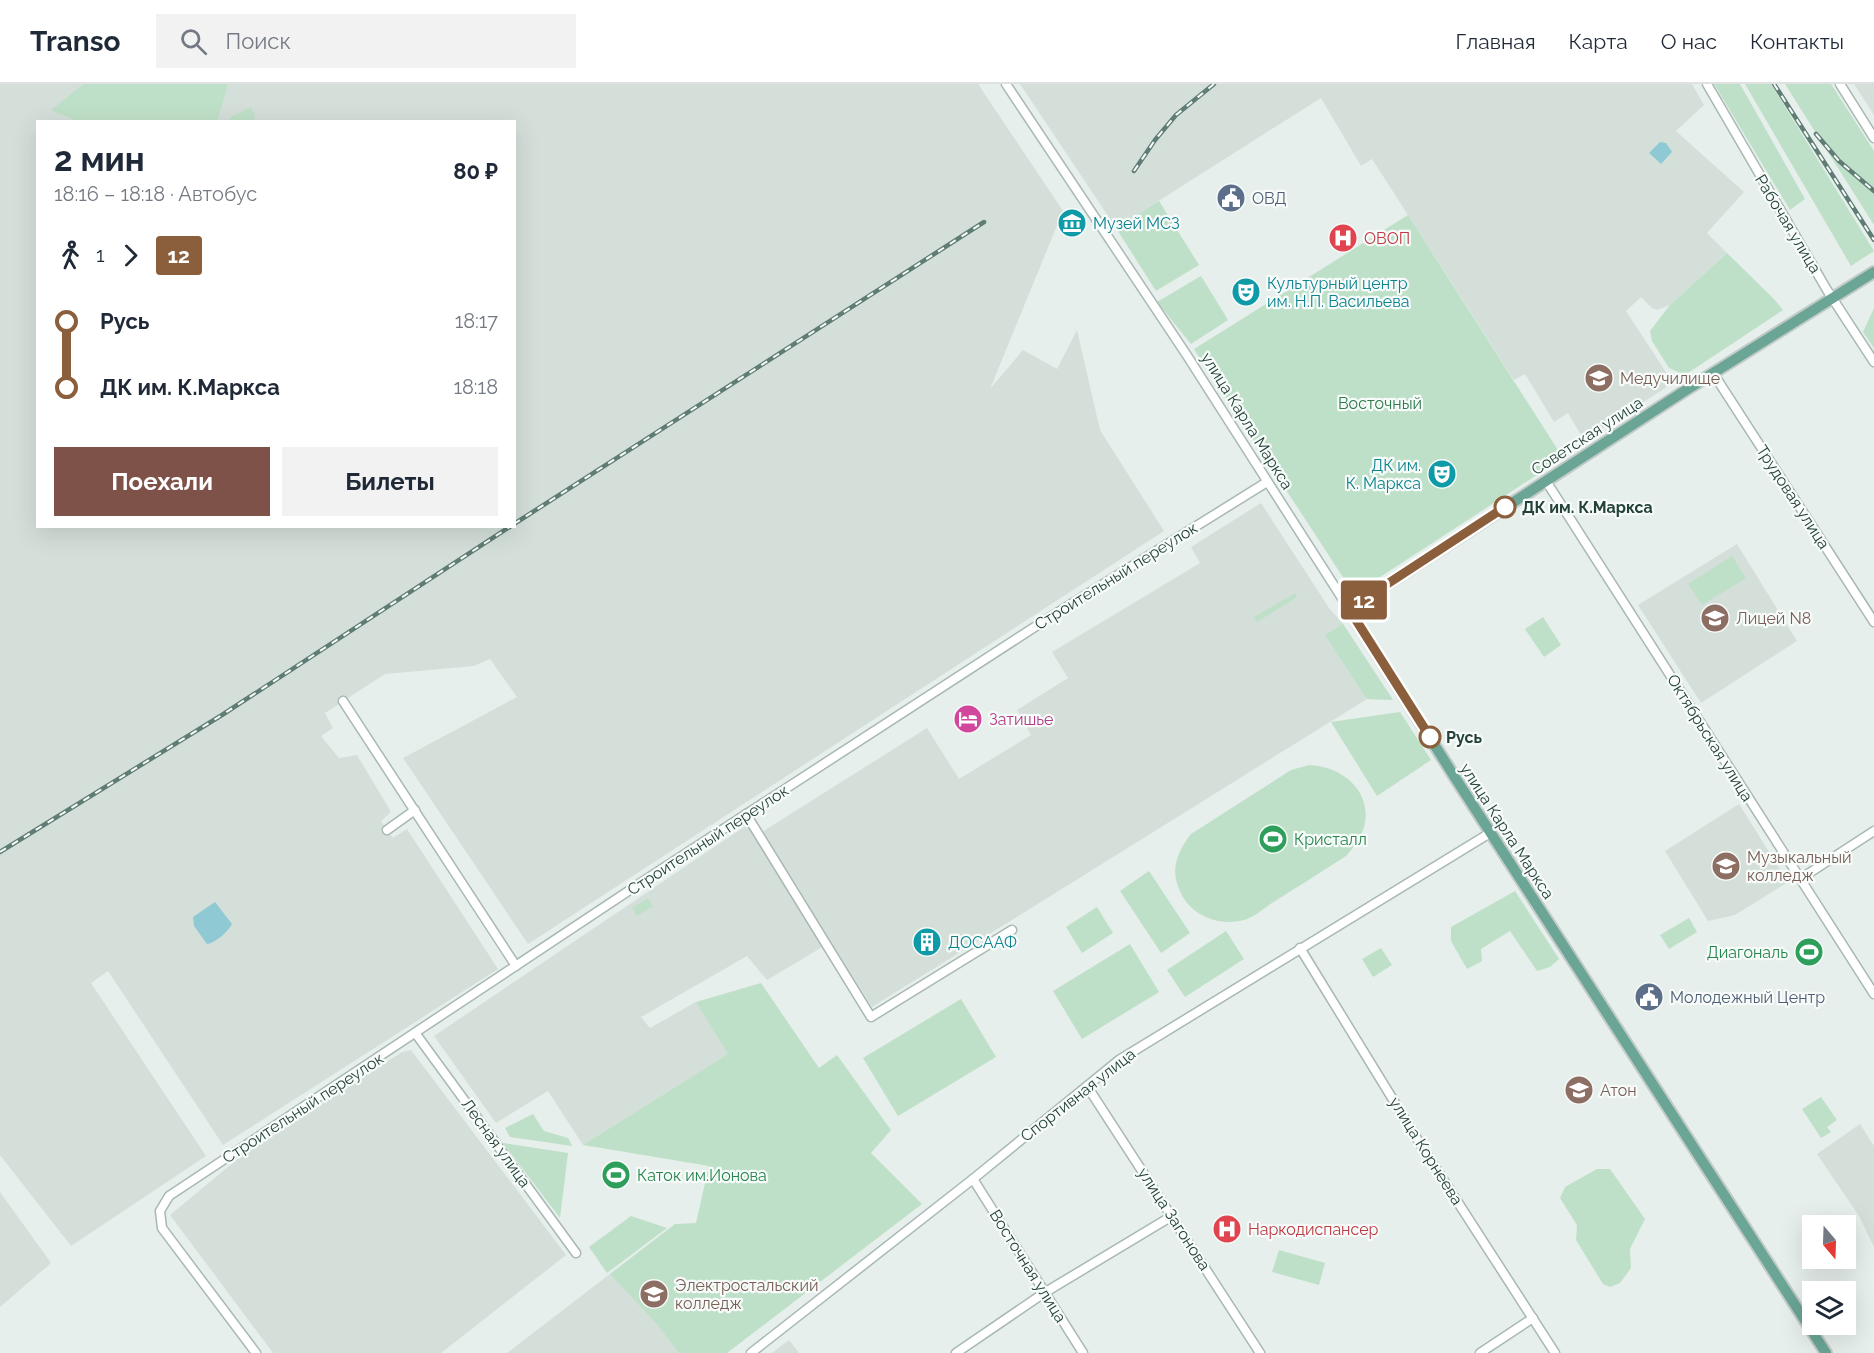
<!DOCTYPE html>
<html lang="ru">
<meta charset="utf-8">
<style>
:root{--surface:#fff;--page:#f2f2f3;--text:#1f2937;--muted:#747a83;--line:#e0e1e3;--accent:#7f5249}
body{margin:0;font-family:Raleway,sans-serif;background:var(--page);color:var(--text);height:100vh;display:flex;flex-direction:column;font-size:22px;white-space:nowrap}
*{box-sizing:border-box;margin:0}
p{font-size:20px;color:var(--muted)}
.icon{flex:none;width:33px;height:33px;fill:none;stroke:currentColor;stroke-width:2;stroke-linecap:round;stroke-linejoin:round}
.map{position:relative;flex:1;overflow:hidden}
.drawer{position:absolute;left:36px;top:36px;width:480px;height:408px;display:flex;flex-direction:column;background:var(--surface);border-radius:0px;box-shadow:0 6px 24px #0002}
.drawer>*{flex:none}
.badge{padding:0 12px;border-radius:4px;font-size:21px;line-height:39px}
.needle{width:39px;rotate:161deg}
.controls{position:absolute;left:1802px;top:1131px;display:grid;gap:12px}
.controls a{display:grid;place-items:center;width:54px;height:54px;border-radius:0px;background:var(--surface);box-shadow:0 6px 24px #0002;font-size:30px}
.map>.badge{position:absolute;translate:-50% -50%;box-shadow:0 0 0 3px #fff}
.legs{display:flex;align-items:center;gap:9px;height:66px;padding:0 18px;font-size:20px}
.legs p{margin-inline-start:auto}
.overview{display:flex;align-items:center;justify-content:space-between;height:102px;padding:0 18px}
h1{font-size:33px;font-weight:700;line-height:45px}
.cta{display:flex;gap:12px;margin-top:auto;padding:12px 18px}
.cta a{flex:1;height:69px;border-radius:0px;background:var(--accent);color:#fff;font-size:24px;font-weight:700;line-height:69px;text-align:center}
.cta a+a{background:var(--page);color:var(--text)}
ul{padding:0 18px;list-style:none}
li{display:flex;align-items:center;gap:21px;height:66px;font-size:22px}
li i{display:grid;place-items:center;width:9px;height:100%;margin:0 8px;background:currentColor}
li i::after{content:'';width:15px;height:15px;margin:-8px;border:4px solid;border-radius:50%;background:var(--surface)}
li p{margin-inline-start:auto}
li:first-child i{background:linear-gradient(#0000 50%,currentColor 0)}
li:last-child i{background:linear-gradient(currentColor 50%,#0000 0)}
header{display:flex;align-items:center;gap:36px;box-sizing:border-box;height:84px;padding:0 30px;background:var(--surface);border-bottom:2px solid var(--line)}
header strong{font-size:28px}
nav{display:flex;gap:33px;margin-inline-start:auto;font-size:21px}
.search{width:420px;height:54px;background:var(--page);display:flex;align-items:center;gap:15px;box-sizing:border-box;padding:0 21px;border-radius:0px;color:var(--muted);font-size:22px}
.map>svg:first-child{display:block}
.built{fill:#d4dfda;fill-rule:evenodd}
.green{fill:#bfe0c8}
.water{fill:#8ec9d4}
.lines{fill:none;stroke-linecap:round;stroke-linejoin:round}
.minor-casing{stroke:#a8b8b2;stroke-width:11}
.major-casing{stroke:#c2cac8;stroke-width:14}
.minor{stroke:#fff;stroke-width:8}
.major{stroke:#6aa596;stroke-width:10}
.rail-casing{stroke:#5f7d75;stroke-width:4.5}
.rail{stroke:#f7fbf9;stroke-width:2;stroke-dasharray:7;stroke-linecap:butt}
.line-1-casing{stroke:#fff;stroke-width:14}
.line-1{stroke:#8b5e3c;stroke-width:9}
.stop-1-dot{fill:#fff;stroke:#8b5e3c;stroke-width:3}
.labels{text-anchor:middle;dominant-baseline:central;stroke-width:4.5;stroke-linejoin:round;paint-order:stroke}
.service-label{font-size:16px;fill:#4e5e75;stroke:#f7fbf9;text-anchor:start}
.culture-label{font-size:16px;fill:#0d838f;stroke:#f7fbf9;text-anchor:start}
.street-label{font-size:16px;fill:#24423a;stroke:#f7fbf9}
.health-label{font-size:16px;fill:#be3a42;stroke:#f7fbf9;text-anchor:start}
.education-label{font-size:16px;fill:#785e54;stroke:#f7fbf9;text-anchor:start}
.park-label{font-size:16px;fill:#2d7a4b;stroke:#f7fbf9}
.stop-label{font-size:16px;font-weight:bold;fill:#24423a;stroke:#f7fbf9;text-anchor:start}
.hotel-label{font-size:16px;fill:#b23c85;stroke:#f7fbf9;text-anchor:start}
.leisure-label{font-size:16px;fill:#27864d;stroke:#f7fbf9;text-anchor:start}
</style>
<header>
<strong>Transo</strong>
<div class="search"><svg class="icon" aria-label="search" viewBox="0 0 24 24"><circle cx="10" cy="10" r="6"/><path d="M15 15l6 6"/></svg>Поиск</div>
<nav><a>Главная</a><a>Карта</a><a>О нас</a><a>Контакты</a></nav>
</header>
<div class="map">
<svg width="1874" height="1269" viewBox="0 0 1874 1269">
<rect width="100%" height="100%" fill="#e6efeb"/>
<g class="built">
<path d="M 0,0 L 978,0 L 1063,127 L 990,305 L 1023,266 L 1057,285 L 1077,246 L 1100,346 L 1164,447 L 528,860 L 403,674 L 517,613 L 490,575 L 474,582 L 385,590 L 325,629 L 333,644 L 321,652 L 339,674 L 357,671 L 391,728 L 381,737 L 393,754 L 407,745 L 498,885 L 223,1061 L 108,887 L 91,899 L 206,1072 L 71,1162 L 0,1071 ZM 38,38 L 514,38 L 514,442 L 38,442 Z"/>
<polygon points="1020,0 1692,0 1704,21 1676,47 1744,108 1707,149 1727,169 1670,221 1657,226 1652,224 1641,213 1626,227 1673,299 1584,356 1568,329 1554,338 1525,290 1514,296 1372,75 1361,82 1321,14 1116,144"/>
<polygon points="1854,0 1874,0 1874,31"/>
<polygon points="1261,419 1329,524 1343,540 1393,616 1367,615 872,923 762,748 927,644 959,695 1031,651 1017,626 1068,594 1052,568 1200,479 1191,463"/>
<polygon points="1737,460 1797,557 1701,619 1638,521"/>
<polygon points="1739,720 1788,798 1735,831 1708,837 1665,767"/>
<polygon points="747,741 824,862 767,896 747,872 641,933 650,944 696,918 729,970 583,1061 548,1007 496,1039 434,952"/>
<polygon points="411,966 566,1171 441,1269 273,1269 170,1131 240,1073 402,968"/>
<polygon points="1860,1040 1874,1062 1874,1163 1859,1132 1817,1070"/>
<polygon points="0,1108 51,1179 0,1223"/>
<polygon points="673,1144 726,1269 507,1269 610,1190"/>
<polygon points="789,1256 799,1269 772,1269"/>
</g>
<g class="green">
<polygon points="84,0 228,0 217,37 77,37 51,26"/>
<polygon points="1714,0 1740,0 1805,115 1790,126"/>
<polygon points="1745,0 1771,0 1874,167 1851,182"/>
<polygon points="1785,0 1831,0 1874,67 1874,141"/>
<polygon points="251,23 255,32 254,37 229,37 231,33"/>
<polygon points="1159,117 1199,181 1156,207 1116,144"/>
<polygon points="1408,131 1563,374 1354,510 1194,265"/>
<polygon points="1727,169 1774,215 1783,226 1685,291 1669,284 1652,257 1650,247 1670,221"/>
<polygon points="1201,192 1228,236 1191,260 1157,218"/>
<polygon points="1874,224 1874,264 1863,248"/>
<polygon points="1732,472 1746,494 1702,521 1688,500"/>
<polygon points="1295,509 1297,513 1257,538 1254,533"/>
<polygon points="1543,533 1561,561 1544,573 1525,545"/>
<polygon points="1343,540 1393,616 1367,615 1325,551"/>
<polygon points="1400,628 1431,676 1377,712 1331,638"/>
<path d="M 1309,681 C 1344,682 1377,711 1362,749 C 1358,758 1352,765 1346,772 C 1321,788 1296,804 1272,819 C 1263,825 1253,834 1244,836 C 1218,843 1189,831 1179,805 C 1170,784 1178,767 1191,750 L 1291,686 Z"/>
<polygon points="1149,787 1190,849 1161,869 1120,807"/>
<polygon points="1515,807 1559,875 1550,883 1537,887 1510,847 1481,865 1482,877 1467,885 1451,857 1451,843"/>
<polygon points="648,814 653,822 637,832 632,824"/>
<polygon points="1097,823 1113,849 1082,869 1066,843"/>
<polygon points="1689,834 1697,848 1669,865 1660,851"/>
<polygon points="1226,847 1244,875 1185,913 1167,886"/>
<polygon points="1130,860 1159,908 1082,955 1053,907"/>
<polygon points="1381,864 1392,881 1373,893 1362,875"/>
<polygon points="761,899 819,984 837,971 891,1046 871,1069 922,1120 727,1269 679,1269 656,1239 610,1190 675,1140 696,1139 709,1082 583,1061 728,970 696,918"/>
<polygon points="961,915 996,973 898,1032 863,974"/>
<polygon points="1821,1013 1837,1036 1827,1043 1831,1048 1821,1054 1802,1025"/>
<polygon points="533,1030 544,1047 568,1054 572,1062 510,1053 505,1044"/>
<polygon points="503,1059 568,1069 560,1134"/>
<polygon points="1597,1085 1610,1085 1645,1135 1630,1165 1631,1184 1620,1199 1610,1203 1603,1200 1576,1156 1577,1141 1560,1114 1565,1103"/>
<polygon points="631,1132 667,1144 607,1189 589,1163"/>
<polygon points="1279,1166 1325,1179 1319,1201 1272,1188"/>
</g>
<g class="water">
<polygon points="1660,58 1666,59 1672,68 1661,80 1649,69"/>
<path d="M 215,818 L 232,840 C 228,848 215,859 207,860 L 194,842 L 193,833 Z"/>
</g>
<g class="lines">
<g class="minor-casing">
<g id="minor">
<polyline points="1006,0 1186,270 1349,525"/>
<polyline points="1707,0 1827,206 1874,278"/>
<polyline points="1840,0 1874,54"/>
<polyline points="1713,289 1874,538"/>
<polyline points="1546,397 1874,910"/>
<polyline points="343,617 516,882"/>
<polyline points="746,730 871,933 1012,846"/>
<polyline points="387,746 415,726"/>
<polyline points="1800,795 1874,747"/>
<polyline points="1300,864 1419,1058 1555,1269"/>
<polyline points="416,950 576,1169"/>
<polyline points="1087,1002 1260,1269"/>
<polyline points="973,1095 1083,1269"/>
<polyline points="256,1269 162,1144 160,1127 169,1112 651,792 1047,535 1267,398"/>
<polyline points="751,1269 973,1095 1119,976 1490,749"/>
<polyline points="956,1269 1044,1209 1172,1132"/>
<polyline points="1480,1269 1533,1234"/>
</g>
</g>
<g class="major-casing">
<polyline id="major" points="1826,1269 1454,692 1349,525 1683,308 1874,188"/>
</g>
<use href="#minor" class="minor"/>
<use href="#major" class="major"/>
<g class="rail-casing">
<g id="rail">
<polyline points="1774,0 1874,156"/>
<polyline points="1816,50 1839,77 1874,107"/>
<polyline points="1134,87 1155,56 1176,31 1214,0"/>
<polyline points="514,440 984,138"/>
<polyline points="0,768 222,631 511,442"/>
</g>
</g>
<use href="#rail" class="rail"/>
</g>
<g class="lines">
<g class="line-1-casing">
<polyline id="line-1" points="1430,653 1349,525 1505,423"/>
</g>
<use href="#line-1" class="line-1"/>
</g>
<defs>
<g id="civic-disc" transform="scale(1.5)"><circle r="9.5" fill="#5c6f8a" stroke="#f7fbf9"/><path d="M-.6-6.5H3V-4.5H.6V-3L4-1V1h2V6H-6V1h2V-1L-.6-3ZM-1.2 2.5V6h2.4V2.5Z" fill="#fff"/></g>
<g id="museum-disc" transform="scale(1.5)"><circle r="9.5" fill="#0f9aa8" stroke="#f7fbf9"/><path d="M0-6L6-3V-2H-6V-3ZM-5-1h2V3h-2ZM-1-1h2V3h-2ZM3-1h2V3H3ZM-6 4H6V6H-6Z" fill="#fff"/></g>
<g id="hospital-disc" transform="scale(1.5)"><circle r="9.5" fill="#e0444e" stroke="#f7fbf9"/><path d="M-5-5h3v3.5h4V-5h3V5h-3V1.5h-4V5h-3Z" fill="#fff"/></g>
<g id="theatre-disc" transform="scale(1.5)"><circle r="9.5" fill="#0f9aa8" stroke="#f7fbf9"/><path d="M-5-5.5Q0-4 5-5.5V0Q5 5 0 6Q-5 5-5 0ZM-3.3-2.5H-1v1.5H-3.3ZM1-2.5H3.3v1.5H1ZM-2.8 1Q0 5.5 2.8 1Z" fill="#fff"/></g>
<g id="university-disc" transform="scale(1.5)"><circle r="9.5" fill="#8d6e63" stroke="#f7fbf9"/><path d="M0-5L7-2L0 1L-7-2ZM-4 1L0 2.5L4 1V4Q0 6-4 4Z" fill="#fff"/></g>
<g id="school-disc" transform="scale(1.5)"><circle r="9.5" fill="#8d6e63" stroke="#f7fbf9"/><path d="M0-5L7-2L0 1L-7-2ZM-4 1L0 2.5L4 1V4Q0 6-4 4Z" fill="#fff"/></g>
<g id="hotel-disc" transform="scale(1.5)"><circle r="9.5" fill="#d1479c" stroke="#f7fbf9"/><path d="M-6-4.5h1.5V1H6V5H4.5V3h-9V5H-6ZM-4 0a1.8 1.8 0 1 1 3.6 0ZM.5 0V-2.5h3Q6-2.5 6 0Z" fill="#fff"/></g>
<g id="stadium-disc" transform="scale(1.5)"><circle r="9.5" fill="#2e9e5b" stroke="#f7fbf9"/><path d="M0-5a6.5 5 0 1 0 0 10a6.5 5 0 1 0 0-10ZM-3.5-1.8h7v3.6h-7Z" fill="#fff"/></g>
<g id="building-disc" transform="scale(1.5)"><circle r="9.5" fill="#0f9aa8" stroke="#f7fbf9"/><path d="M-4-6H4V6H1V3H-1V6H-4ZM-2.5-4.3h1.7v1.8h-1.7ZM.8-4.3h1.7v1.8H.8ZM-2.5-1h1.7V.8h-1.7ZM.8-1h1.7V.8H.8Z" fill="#fff"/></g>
</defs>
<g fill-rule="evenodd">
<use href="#civic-disc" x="1231" y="114"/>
<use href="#museum-disc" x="1072" y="139"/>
<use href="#hospital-disc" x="1343" y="154"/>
<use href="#theatre-disc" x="1246" y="208"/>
<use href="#university-disc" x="1599" y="294"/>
<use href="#theatre-disc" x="1442" y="390"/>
<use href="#school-disc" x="1715" y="534"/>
<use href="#hotel-disc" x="968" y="635"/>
<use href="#stadium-disc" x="1273" y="755"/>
<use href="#university-disc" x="1726" y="782"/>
<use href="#building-disc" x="927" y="858"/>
<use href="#stadium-disc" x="1809" y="868"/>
<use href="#civic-disc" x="1649" y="913"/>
<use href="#school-disc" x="1579" y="1006"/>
<use href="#stadium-disc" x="616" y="1091"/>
<use href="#hospital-disc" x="1227" y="1145"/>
<use href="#university-disc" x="654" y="1210"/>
</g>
<g class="stop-1-dot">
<circle cx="1505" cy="423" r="10"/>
<circle cx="1430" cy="653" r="10"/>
</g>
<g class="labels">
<g class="service-label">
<text x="1252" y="114">ОВД</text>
<text x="1670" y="913">Молодежный Центр</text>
</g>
<g class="culture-label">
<text x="1093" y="139">Музей МСЗ</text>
<text x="1267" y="199">Культурный центр<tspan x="1267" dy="18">им. Н.П. Васильева</tspan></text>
<text x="1421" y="381" text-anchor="end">ДК им.<tspan x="1421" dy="18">К. Маркса</tspan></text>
<text x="948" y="858">ДОСААФ</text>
</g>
<g class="street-label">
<text transform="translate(1788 140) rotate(59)">Рабочая улица</text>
<text transform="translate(1247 337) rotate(58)">улица Карла Маркса</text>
<text transform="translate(1587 352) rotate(-33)">Советская улица</text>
<text transform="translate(1793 413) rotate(57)">Трудовая улица</text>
<text transform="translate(1116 492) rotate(-32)">Строительный переулок</text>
<text transform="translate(1710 654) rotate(58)">Октябрьская улица</text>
<text transform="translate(1507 747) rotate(57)">улица Карла Маркса</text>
<text transform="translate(708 756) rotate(-33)">Строительный переулок</text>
<text transform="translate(1078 1011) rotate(-38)">Спортивная улица</text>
<text transform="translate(303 1024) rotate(-33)">Строительный переулок</text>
<text transform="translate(496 1059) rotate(54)">Лесная улица</text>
<text transform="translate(1426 1067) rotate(58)">улица Корнеева</text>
<text transform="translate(1174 1135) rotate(57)">улица Загонова</text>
<text transform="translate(1028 1182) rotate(58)">Восточная улица</text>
</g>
<g class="health-label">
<text x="1364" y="154">ОВОП</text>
<text x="1248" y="1145">Наркодиспансер</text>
</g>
<g class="education-label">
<text x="1620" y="294">Медучилище</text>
<text x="1736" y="534">Лицей N8</text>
<text x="1747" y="773">Музыкальный<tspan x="1747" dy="18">колледж</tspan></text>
<text x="1600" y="1006">Атон</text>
<text x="675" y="1201">Электростальский<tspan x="675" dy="18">колледж</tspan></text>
</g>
<g class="park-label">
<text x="1380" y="319">Восточный</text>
</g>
<g class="stop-label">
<text x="1522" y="423">ДК им. К.Маркса</text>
<text x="1446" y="653">Русь</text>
</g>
<g class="hotel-label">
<text x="989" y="635">Затишье</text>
</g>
<g class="leisure-label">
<text x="1294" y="755">Кристалл</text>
<text x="1788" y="868" text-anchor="end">Диагональ</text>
<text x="637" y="1091">Каток им.Ионова</text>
</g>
</g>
</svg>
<div class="controls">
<a><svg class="needle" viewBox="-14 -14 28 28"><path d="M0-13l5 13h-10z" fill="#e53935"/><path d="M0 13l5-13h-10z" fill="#747a83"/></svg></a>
<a><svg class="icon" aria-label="layers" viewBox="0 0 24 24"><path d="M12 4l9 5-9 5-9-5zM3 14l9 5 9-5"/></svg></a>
</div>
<b class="badge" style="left:1364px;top:516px;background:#8b5e3c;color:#fff">12</b>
<section class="drawer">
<div class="overview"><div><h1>2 мин</h1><p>18:16 – 18:18 · Автобус</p></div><b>80 ₽</b></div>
<div class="legs"><svg class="icon" aria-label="walk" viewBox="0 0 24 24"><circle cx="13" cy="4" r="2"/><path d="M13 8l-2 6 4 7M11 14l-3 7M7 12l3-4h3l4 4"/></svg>1<svg class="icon" aria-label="forward" viewBox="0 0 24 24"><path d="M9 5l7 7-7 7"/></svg><b class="badge" style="background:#8b5e3c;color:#fff">12</b></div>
<ul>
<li><i style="color:#8b5e3c"></i><b>Русь</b><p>18:17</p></li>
<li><i style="color:#8b5e3c"></i><b>ДК им. К.Маркса</b><p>18:18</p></li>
</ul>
<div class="cta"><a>Поехали</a><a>Билеты</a></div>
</section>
</div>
